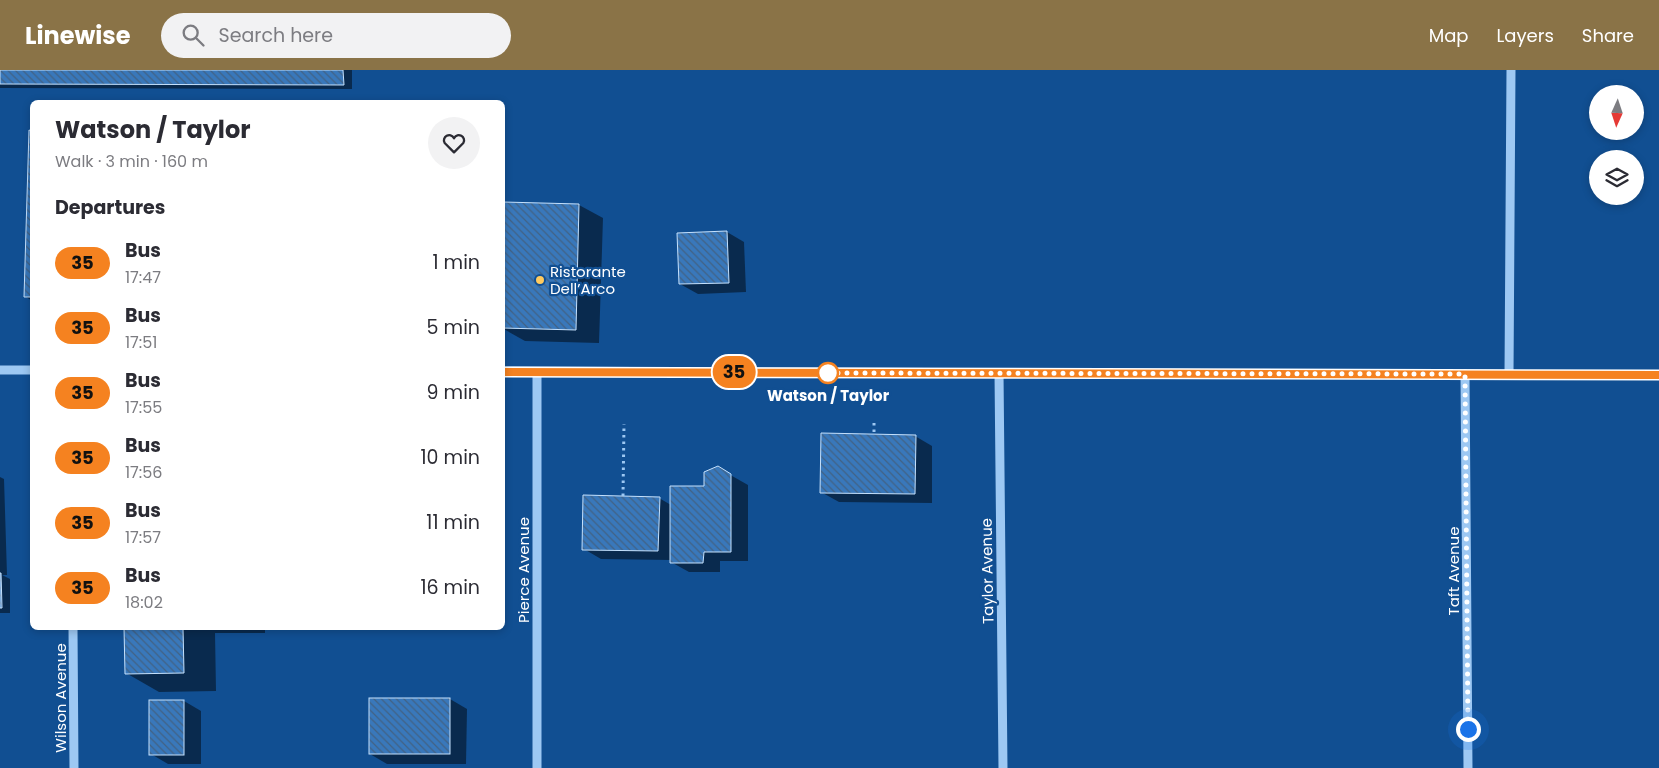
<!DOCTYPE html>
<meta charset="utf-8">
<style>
:root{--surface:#fff;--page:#f2f2f3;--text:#2b2b33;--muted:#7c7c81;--accent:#8a7347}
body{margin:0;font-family:Poppins,sans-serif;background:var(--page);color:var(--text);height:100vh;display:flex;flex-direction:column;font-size:19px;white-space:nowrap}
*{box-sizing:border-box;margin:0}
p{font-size:16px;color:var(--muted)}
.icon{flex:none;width:28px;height:28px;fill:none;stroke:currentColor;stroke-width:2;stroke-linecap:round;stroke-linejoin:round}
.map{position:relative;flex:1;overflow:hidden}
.drawer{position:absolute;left:30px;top:30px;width:475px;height:530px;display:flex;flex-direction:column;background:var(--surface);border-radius:8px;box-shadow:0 2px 8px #0003}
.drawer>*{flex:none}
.badge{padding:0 10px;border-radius:16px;font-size:18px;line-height:32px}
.needle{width:32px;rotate:183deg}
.fabs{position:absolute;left:1589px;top:15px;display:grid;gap:10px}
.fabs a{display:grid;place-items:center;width:55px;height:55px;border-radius:50%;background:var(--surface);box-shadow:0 2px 8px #0003;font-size:25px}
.you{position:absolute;width:25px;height:25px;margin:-12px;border:4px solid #fff;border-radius:50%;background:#1a73e8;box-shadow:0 0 0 8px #1a73e833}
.map>.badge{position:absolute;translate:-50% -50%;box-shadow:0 0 0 2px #fff}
h2{padding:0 25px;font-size:19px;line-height:45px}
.round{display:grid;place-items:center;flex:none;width:52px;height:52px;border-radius:26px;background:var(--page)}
.summary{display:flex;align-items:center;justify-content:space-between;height:85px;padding:0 25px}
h1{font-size:24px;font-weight:700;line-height:38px}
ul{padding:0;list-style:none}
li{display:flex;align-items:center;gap:15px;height:65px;padding:0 25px}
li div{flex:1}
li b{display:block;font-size:19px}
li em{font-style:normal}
li .badge{min-width:55px;font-weight:700;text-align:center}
header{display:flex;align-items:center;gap:30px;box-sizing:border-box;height:70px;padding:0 25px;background:var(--accent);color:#fff}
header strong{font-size:24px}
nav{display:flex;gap:28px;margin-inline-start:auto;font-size:18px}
.search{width:350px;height:45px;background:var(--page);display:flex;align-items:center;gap:12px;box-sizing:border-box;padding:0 18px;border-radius:28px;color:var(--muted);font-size:19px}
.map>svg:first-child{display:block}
.shadow{fill:#0007}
.building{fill:url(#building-back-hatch);stroke:#c5e1fd}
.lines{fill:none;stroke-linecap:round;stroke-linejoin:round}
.path{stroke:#9dc8f3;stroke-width:3;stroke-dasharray:2.5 4;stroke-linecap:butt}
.minor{stroke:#9dc8f3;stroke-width:9}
.line-casing{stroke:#fff;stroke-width:11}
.line{stroke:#f58220;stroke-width:8}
.walk{stroke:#fff;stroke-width:5;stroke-dasharray:0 9}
.poi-dot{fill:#ffca5f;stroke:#114f92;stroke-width:2}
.stop-dot{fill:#fff;stroke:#f58220;stroke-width:2.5}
.labels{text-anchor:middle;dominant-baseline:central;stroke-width:4.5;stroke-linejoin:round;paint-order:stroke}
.poi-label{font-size:15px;fill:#fff;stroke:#114f92;text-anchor:start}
.stop-label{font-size:15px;font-weight:bold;fill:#fff;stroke:#114f92}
.street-label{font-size:15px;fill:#fff;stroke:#114f92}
</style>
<header>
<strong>Linewise</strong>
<div class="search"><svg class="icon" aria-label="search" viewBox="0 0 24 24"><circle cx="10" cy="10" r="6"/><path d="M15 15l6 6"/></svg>Search here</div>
<nav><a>Map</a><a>Layers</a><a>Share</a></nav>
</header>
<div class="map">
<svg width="1659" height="698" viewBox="0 0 1659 698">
<defs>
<pattern id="building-back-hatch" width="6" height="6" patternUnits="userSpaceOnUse" patternTransform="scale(1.25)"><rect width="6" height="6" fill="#3978bb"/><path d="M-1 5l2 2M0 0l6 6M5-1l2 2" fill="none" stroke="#426284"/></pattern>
</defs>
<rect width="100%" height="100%" fill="#114f92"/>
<g class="shadow">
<polygon points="0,0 352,0 352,19 0,18"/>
<polygon points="31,62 32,62 32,231 25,226"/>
<polygon points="579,135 603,148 599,273 525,271 502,258 502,206"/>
<polygon points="727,162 744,172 746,222 698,224 680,214"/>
<polygon points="915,366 932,376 932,433 839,432 821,422"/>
<polygon points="718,398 748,415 748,491 720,491 720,502 689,502 671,492 671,490 601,489 584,479 659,428 671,435 705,417"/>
<polygon points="0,407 4,409 7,505 2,505 10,509 10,543 0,543"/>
<polygon points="126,558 265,558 265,563 215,563 216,621 159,622 126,603"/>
<polygon points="450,629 467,639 466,694 387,694 370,684"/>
<polygon points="184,631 201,641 201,694 168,694 151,684"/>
</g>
<g class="building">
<polygon points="0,0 343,0 344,15 0,14"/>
<polygon points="29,60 32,61 32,227 24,227"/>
<polygon points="503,132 579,134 576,260 502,258"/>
<polygon points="727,161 729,213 679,214 677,163"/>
<polygon points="821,363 916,365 915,424 820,423"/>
<polygon points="718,396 731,404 731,482 704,482 703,493 670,493 670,416 704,416 704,402"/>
<polygon points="583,425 660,427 658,481 582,480"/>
<polygon points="0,503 1,503 2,538 0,538"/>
<polygon points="124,558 183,558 184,603 125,604"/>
<rect x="369" y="628" width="81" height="56"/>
<rect x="149" y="630" width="35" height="55"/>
</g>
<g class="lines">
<g class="path">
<polyline points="874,353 874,364"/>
<polyline points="623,426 624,354"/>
</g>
<g class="minor">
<polyline points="0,300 32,300"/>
<polyline points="502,301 1659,305"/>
<polyline points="537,302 537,698"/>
<polyline points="999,303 1003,698"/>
<polyline points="1465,304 1468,698"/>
<polyline points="1509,304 1511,0"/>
<polyline points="73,558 74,698"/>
</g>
</g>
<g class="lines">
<g class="line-casing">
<polyline id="line" points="502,302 1659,305"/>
</g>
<use href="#line" class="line"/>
<polyline class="walk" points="828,303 824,303 1465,304 1468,659"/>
</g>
<circle class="poi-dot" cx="540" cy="210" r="5"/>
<circle class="stop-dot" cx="828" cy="303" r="10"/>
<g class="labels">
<g class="poi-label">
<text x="550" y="201">Ristorante<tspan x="550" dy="17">Dell’Arco</tspan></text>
</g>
<g class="stop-label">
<text x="828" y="325">Watson / Taylor</text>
</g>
<g class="street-label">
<text transform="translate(523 500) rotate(-90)">Pierce Avenue</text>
<text transform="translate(987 501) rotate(-91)">Taylor Avenue</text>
<text transform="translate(1453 501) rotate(-90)">Taft Avenue</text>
<text transform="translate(60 628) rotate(-90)">Wilson Avenue</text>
</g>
</g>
</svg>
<div class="fabs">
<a><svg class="needle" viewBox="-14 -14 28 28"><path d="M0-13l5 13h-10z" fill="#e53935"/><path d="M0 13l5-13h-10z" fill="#7c7c81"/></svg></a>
<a><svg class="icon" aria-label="layers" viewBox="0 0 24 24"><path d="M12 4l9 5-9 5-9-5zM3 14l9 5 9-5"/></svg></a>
</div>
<div class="you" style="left:1468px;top:659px"></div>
<b class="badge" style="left:734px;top:302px;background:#f58220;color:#111">35</b>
<section class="drawer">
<div class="summary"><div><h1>Watson / Taylor</h1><p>Walk · 3 min · 160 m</p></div><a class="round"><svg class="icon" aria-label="heart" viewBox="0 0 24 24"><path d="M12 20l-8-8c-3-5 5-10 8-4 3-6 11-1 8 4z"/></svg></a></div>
<h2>Departures</h2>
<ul>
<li><span class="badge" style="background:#f58220;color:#111">35</span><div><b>Bus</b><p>17:47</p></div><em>1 min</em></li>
<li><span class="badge" style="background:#f58220;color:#111">35</span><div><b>Bus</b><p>17:51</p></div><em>5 min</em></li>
<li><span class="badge" style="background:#f58220;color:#111">35</span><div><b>Bus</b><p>17:55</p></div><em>9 min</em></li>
<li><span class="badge" style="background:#f58220;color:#111">35</span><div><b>Bus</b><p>17:56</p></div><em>10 min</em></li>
<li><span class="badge" style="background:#f58220;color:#111">35</span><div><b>Bus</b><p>17:57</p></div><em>11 min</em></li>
<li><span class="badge" style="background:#f58220;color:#111">35</span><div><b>Bus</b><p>18:02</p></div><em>16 min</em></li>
</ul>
</section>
</div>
